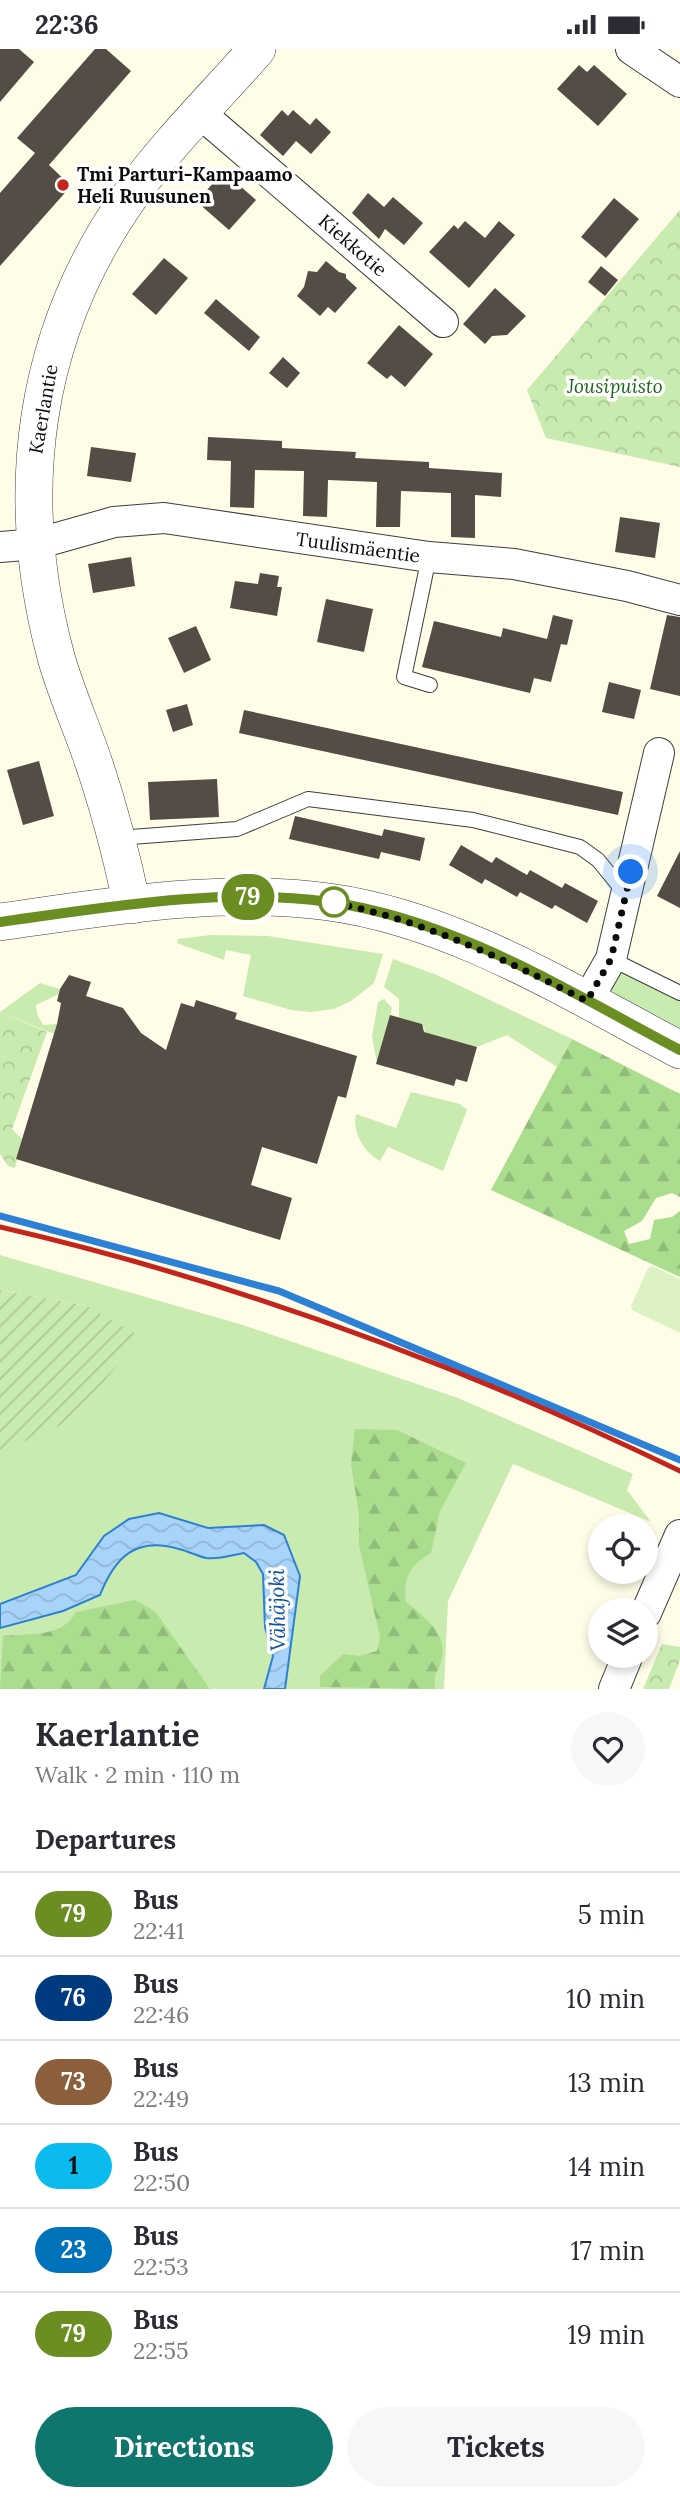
<!DOCTYPE html>
<meta charset="utf-8">
<style>
:root{--surface:#fff;--page:#f7f7f7;--text:#2b2b33;--muted:#7c7c81;--line:#e1e1e2;--accent:#0f766e}
body{margin:0;font-family:Lora,serif;background:var(--page);color:var(--text);height:100vh;display:flex;flex-direction:column;font-size:26px;white-space:nowrap}
*{box-sizing:border-box;margin:0}
p{font-size:23px;color:var(--muted)}
.icon{flex:none;width:38px;height:38px;fill:none;stroke:currentColor;stroke-width:2;stroke-linecap:round;stroke-linejoin:round}
.map{position:relative;height:1640px;overflow:hidden}
.sheet{display:flex;flex-direction:column;background:var(--surface);flex:1}
.sheet>*{flex:none}
.badge{padding:0 14px;border-radius:23px;font-size:24px;line-height:46px}
.fabs{position:absolute;left:588px;top:1465px;display:grid;gap:14px}
.fabs a{display:grid;place-items:center;width:70px;height:70px;border-radius:50%;background:var(--surface);box-shadow:0 4px 10px #0003;font-size:35px}
.you{position:absolute;width:35px;height:35px;margin:-18px;border:5px solid #fff;border-radius:50%;background:#1a73e8;box-shadow:0 0 0 10px #1a73e833}
.map>.badge{position:absolute;translate:-50% -50%;box-shadow:0 0 0 4px #fff}
h2{padding:0 35px;font-size:26px;line-height:63px}
.round{display:grid;place-items:center;flex:none;width:74px;height:74px;border-radius:37px;background:var(--page)}
.summary{display:flex;align-items:center;justify-content:space-between;height:119px;padding:0 35px}
h1{font-size:33px;font-weight:700;line-height:52px}
.primary-button{display:flex;gap:14px;margin-top:auto;padding:14px 35px}
.primary-button a{flex:1;height:80px;border-radius:42px;background:var(--accent);color:#fff;font-size:28px;font-weight:700;line-height:80px;text-align:center}
.primary-button a+a{background:var(--page);color:var(--text)}
ul{padding:0;list-style:none}
li{display:flex;align-items:center;gap:21px;height:84px;padding:0 35px;border-top:2px solid var(--line)}
li div{flex:1}
li b{display:block;font-size:26px}
li em{font-style:normal}
li .badge{min-width:77px;font-weight:700;text-align:center}
.status{display:flex;justify-content:space-between;align-items:center;height:49px;padding:0 35px;background:var(--surface);direction:ltr}
.status svg{height:19px;fill:currentColor}
.map>svg:first-child{display:block}
.grass{fill:#c9ebb0}
.forest{fill:url(#forest-firs)}
.park{fill:url(#park-crowns)}
.garden{fill:url(#garden-furrows)}
.pitch{fill:#ddf2c3}
.water{fill:url(#water-waves);stroke:#2c81d6;stroke-width:2}
.lines{fill:none;stroke-linecap:round;stroke-linejoin:round}
.stream{stroke:#2c81d6;stroke-width:7}
.building{fill:#544d46}
.service-casing{stroke:#3e3e3e;stroke-width:16}
.minor-casing{stroke:#3e3e3e;stroke-width:32}
.tertiary-casing{stroke:#3e3e3e;stroke-width:38}
.service{stroke:#fff;stroke-width:14}
.minor{stroke:#fff;stroke-width:30}
.tertiary{stroke:#fff;stroke-width:37}
.rail{stroke:#c3241b;stroke-width:5}
.line-casing{stroke:#fff;stroke-width:16}
.line{stroke:#6b8e23;stroke-width:10}
.walk{stroke:#0b0b0b;stroke-width:7;stroke-dasharray:0 12.6}
.poi-dot{fill:#c3241b;stroke:#fff;stroke-width:2.5}
.stop-dot{fill:#fff;stroke:#6b8e23;stroke-width:3.5}
.labels{text-anchor:middle;dominant-baseline:central;stroke-width:7;stroke-linejoin:round;paint-order:stroke}
.poi-label{font-size:19px;font-weight:bold;fill:#0b0b0b;stroke:#fff;text-anchor:start}
.street-label{font-size:19px;fill:#0b0b0b;stroke:#fff}
.park-label{font-size:19px;font-style:italic;fill:#206618;stroke:#fff}
.water-label{font-size:21px;font-style:italic;fill:#0d53a3;stroke:#fff}
</style>
<div class="status"><b>22:36</b><svg viewBox="0 0 49 12"><path d="M0 12V9h3v3zM5 12V6h3v6zM10 12V3h3v9zM15 12V0h3v12zM26 1h20v11H26zM47 4h2v5h-2z"/></svg></div>
<div class="map">
<svg width="680" height="1640" viewBox="0 0 680 1640">
<defs>
<pattern id="forest-firs" width="22" height="20" patternUnits="userSpaceOnUse" patternTransform="scale(1.75)"><rect width="22" height="20" fill="#aadd8e"/><path d="M5 1l3.5 6h-7zM16 11l3.5 6h-7z" fill="#91bc79"/></pattern>
<pattern id="park-crowns" width="20" height="18" patternUnits="userSpaceOnUse" patternTransform="scale(1.75)"><rect width="20" height="18" fill="#c9ebb0"/><path d="M2 6a3 3 0 1 1 6 0M12 15a3 3 0 1 1 6 0" fill="none" stroke="#abc896"/></pattern>
<pattern id="garden-furrows" width="10" height="10" patternUnits="userSpaceOnUse" patternTransform="scale(1.75)"><rect width="10" height="10" fill="#c9ebb0"/><path d="M-1 1l2-2M0 10L10 0M9 11l2-2" fill="none" stroke="#abc896"/></pattern>
<pattern id="water-waves" width="16" height="10" patternUnits="userSpaceOnUse" patternTransform="scale(1.75)"><rect width="16" height="10" fill="#a9d4fa"/><path d="M0 5q4-4 8 0t8 0" fill="none" stroke="#90b5d5"/></pattern>
</defs>
<rect width="100%" height="100%" fill="#fffde8"/>
<g class="grass">
<polygon points="211,886 268,887 383,905 374,934 351,952 334,960 310,963 291,961 243,947 251,906 226,901 224,911 177,894 178,890"/>
<polygon points="393,910 437,926 572,990 557,1018 507,986 477,998 424,983 425,979 399,969 399,950 384,938"/>
<polygon points="620,921 680,951 680,984 612,943 612,932"/>
<polygon points="40,934 60,940 59,945 36,956 37,965 43,976 57,975 54,985 0,963"/>
<polygon points="384,950 392,959 377,1014 372,988 378,953"/>
<path d="M 411,1043 L 460,1055 L 467,1061 L 443,1122 L 388,1098 L 380,1112 C 364,1103 352,1084 356,1065 L 396,1079 Z"/>
<polygon points="0,1206 243,1276 458,1349 633,1425 627,1441 651,1473 513,1415 448,1552 444,1640 285,1640 264,1476 208,1479 159,1464 104,1487 76,1526 0,1555 0,1403 87,1257 0,1241"/>
<path d="M 149,1495 L 177,1499 L 208,1510 L 244,1504 L 256,1513 L 263,1525 L 265,1578 L 273,1607 L 264,1640 L 0,1640 L 0,1579 L 63,1562 L 100,1546 C 113,1515 119,1508 149,1495 Z"/>
</g>
<g class="forest">
<polygon points="572,990 680,1045 680,1148 672,1144 656,1149 642,1172 624,1182 629,1195 650,1190 654,1171 672,1168 680,1162 680,1228 491,1141"/>
<path d="M 355,1380 L 397,1381 L 466,1414 L 440,1462 L 431,1504 C 410,1517 403,1527 406,1553 C 424,1568 450,1585 441,1613 C 437,1627 434,1620 435,1640 L 320,1638 L 320,1627 L 343,1605 L 360,1607 L 377,1602 L 380,1588 L 359,1496 L 359,1465 L 351,1415 Z"/>
<path d="M 135,1551 L 155,1562 L 210,1640 L 0,1640 L 3,1587 C 29,1584 63,1589 76,1563 Z"/>
</g>
<g class="park">
<polygon points="680,161 680,418 546,389 527,341"/>
<polygon points="0,963 47,983 12,1080 22,1090 15,1119 8,1117 0,1105"/>
<polygon points="662,1595 680,1598 680,1611 669,1640 643,1640"/>
</g>
<polygon class="garden" points="0,1241 87,1257 141,1288 81,1360 59,1377 0,1403"/>
<polygon class="pitch" points="652,1217 680,1230 680,1284 632,1261 631,1257 648,1219"/>
<path class="water" d="M 159,1464 L 208,1479 L 264,1476 L 284,1486 L 300,1527 L 285,1640 L 264,1640 L 273,1607 L 265,1578 L 263,1525 L 256,1513 L 244,1504 C 233,1506 217,1511 206,1509 C 197,1507 188,1502 179,1500 C 136,1487 115,1508 100,1546 L 63,1562 L 0,1579 L 0,1555 L 76,1526 L 104,1487 L 129,1470 Z"/>
<g class="lines">
<polyline class="stream" points="0,1167 279,1242 680,1411"/>
</g>
<g class="building">
<polygon points="0,0 19,0 34,13 0,53"/>
<polygon points="95,0 106,0 131,22 49,116 71,137 0,217 0,144 35,104 17,89"/>
<polygon points="579,16 587,23 594,16 627,45 598,77 557,40"/>
<polygon points="282,61 288,67 293,61 310,76 316,69 331,83 311,105 296,92 283,107 260,86"/>
<polygon points="223,122 256,151 229,181 197,153"/>
<polygon points="368,144 384,158 393,148 423,174 404,196 385,180 379,190 352,164"/>
<polygon points="614,149 639,170 606,209 581,188"/>
<polygon points="465,172 485,189 499,172 515,186 469,239 429,203 454,176 458,180"/>
<polygon points="164,209 188,229 156,266 132,245"/>
<polygon points="326,212 339,223 346,225 346,229 357,239 335,264 328,258 320,267 297,247 304,238 308,222 317,223"/>
<polygon points="601,217 618,231 605,247 588,233"/>
<polygon points="495,239 526,267 507,286 492,287 485,295 463,275"/>
<polygon points="216,250 260,288 249,302 204,264"/>
<polygon points="399,276 433,305 405,338 391,326 387,330 367,314"/>
<polygon points="283,308 300,324 287,339 269,324"/>
<polygon points="208,388 282,392 282,399 356,403 355,409 429,413 429,419 502,424 501,448 475,446 475,489 451,488 451,444 401,442 400,478 376,478 377,433 328,431 327,468 303,467 304,422 255,421 254,459 230,458 231,412 207,411"/>
<polygon points="91,398 136,404 131,433 87,427"/>
<polygon points="620,468 660,474 655,509 615,503"/>
<polygon points="131,508 135,537 93,544 88,515"/>
<polygon points="260,524 279,527 277,538 282,538 277,567 230,559 235,532 258,535"/>
<polygon points="326,550 373,560 364,603 317,593"/>
<polygon points="553,566 573,571 567,596 561,595 551,633 534,629 530,644 422,618 434,572 501,588 503,579 547,590"/>
<polygon points="667,566 680,568 680,647 650,640"/>
<polygon points="196,577 211,611 184,624 168,589"/>
<polygon points="609,633 641,641 634,670 602,663"/>
<polygon points="187,655 193,676 173,683 166,661"/>
<polygon points="244,661 623,743 618,766 239,684"/>
<polygon points="39,712 54,767 23,776 7,721"/>
<polygon points="217,730 219,768 150,771 148,733"/>
<polygon points="295,767 382,787 384,780 425,789 420,812 381,803 379,810 289,790"/>
<polygon points="461,796 492,814 496,808 527,826 530,821 562,839 565,834 598,852 587,874 555,856 552,860 520,843 517,848 485,830 482,835 449,816"/>
<polygon points="680,802 680,859 657,847"/>
<polygon points="69,926 91,933 86,947 123,959 141,984 166,1001 181,954 194,958 196,951 237,964 235,970 357,1007 346,1049 338,1047 317,1115 262,1098 251,1136 292,1149 280,1191 16,1110 57,975 61,954 57,952 60,940"/>
<polygon points="390,966 422,975 424,983 477,998 467,1033 456,1030 454,1037 376,1015"/>
</g>
<g class="lines">
<g class="service-casing">
<g id="service">
<polyline points="429,508 404,628 430,636"/>
<polyline points="118,789 237,780 308,750 473,771 580,798 598,811 625,844"/>
<polyline points="611,910 680,944"/>
</g>
</g>
<g class="minor-casing">
<g id="minor">
<polyline points="631,0 680,33"/>
<polyline points="200,64 443,273"/>
<polyline points="0,498 36,495 114,473 164,469 429,508 514,515 627,537 680,551"/>
<polyline points="587,952 611,910 659,704"/>
<polyline points="646,1564 680,1486"/>
<polyline points="614,1640 628,1606"/>
</g>
</g>
<g class="tertiary-casing">
<g id="tertiary">
<path d="M 132,856 C 121,804 108,754 90,703 C 79,672 65,640 56,608 C 12,444 32,284 132,144 C 169,93 216,47 257,0"/>
<path d="M 0,873 C 107,858 220,838 329,853 C 454,870 570,943 680,1001"/>
</g>
</g>
<use href="#service" class="service"/>
<use href="#minor" class="minor"/>
<use href="#tertiary" class="tertiary"/>
<path class="rail" d="M 0,1178 C 235,1232 463,1317 680,1422"/>
</g>
<g class="lines">
<g class="line-casing">
<path id="line" d="M 0,873 C 108,858 220,838 329,853 C 454,870 570,943 680,1001"/>
</g>
<use href="#line" class="line"/>
<path class="walk" d="M 334,853 L 329,853 C 422,870 503,910 587,952 L 611,910 L 631,823"/>
</g>
<circle class="poi-dot" cx="63" cy="136" r="7"/>
<circle class="stop-dot" cx="334" cy="853" r="14"/>
<g class="labels">
<g class="poi-label">
<text x="77" y="125">Tmi Parturi-Kampaamo<tspan x="77" dy="22">Heli Ruusunen</tspan></text>
</g>
<g class="street-label">
<text transform="translate(353 196) rotate(41)">Kiekkotie</text>
<text transform="translate(43 360) rotate(-80)">Kaerlantie</text>
<text transform="translate(358 498) rotate(8)">Tuulismäentie</text>
</g>
<g class="park-label">
<text x="615" y="337">Jousipuisto</text>
</g>
<g class="water-label">
<text transform="translate(277 1561) rotate(-91)">Vähäjoki</text>
</g>
</g>
</svg>
<div class="fabs">
<a><svg class="icon" aria-label="locate" viewBox="0 0 24 24"><circle cx="12" cy="12" r="6"/><path d="M12 2v4M12 18v4M2 12h4M18 12h4"/></svg></a>
<a><svg class="icon" aria-label="layers" viewBox="0 0 24 24"><path d="M12 4l9 5-9 5-9-5zM3 14l9 5 9-5"/></svg></a>
</div>
<div class="you" style="left:631px;top:823px"></div>
<b class="badge" style="left:248px;top:848px;background:#6b8e23;color:#fff">79</b>
</div>
<section class="sheet">
<div class="summary"><div><h1>Kaerlantie</h1><p>Walk · 2 min · 110 m</p></div><a class="round"><svg class="icon" aria-label="heart" viewBox="0 0 24 24"><path d="M12 20l-8-8c-3-5 5-10 8-4 3-6 11-1 8 4z"/></svg></a></div>
<h2>Departures</h2>
<ul>
<li><span class="badge" style="background:#6b8e23;color:#fff">79</span><div><b>Bus</b><p>22:41</p></div><em>5 min</em></li>
<li><span class="badge" style="background:#003b80;color:#fff">76</span><div><b>Bus</b><p>22:46</p></div><em>10 min</em></li>
<li><span class="badge" style="background:#8b5e3c;color:#fff">73</span><div><b>Bus</b><p>22:49</p></div><em>13 min</em></li>
<li><span class="badge" style="background:#0bbbf0;color:#111">1</span><div><b>Bus</b><p>22:50</p></div><em>14 min</em></li>
<li><span class="badge" style="background:#0072bc;color:#fff">23</span><div><b>Bus</b><p>22:53</p></div><em>17 min</em></li>
<li><span class="badge" style="background:#6b8e23;color:#fff">79</span><div><b>Bus</b><p>22:55</p></div><em>19 min</em></li>
</ul>
<div class="primary-button"><a>Directions</a><a>Tickets</a></div>
</section>
